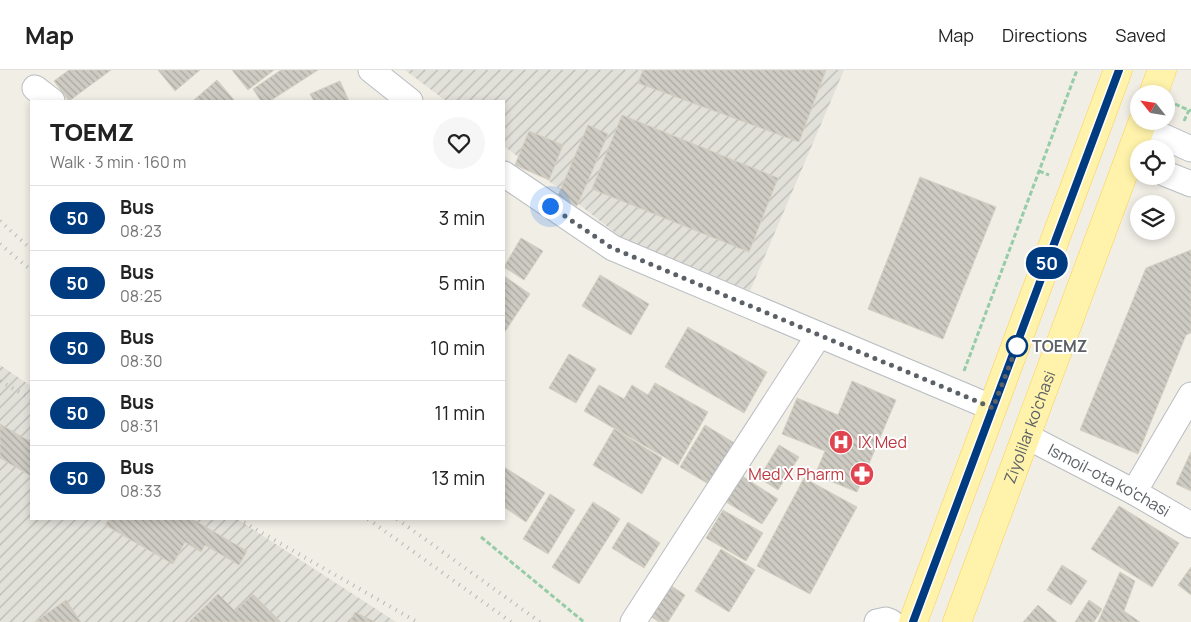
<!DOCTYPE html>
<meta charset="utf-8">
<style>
:root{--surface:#fff;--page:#f6f6f6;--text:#222;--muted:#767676;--line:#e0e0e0}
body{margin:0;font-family:Manrope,sans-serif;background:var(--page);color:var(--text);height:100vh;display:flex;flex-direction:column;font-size:19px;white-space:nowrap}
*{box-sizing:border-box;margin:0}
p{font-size:16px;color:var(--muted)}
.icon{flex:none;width:28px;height:28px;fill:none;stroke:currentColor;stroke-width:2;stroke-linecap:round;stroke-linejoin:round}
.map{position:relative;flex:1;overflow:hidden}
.sheet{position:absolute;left:30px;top:30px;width:475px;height:420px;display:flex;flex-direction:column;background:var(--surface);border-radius:0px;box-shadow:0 2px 8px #0003}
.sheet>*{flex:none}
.badge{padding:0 10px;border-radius:16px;font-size:18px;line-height:32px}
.needle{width:32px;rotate:300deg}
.buttons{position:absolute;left:1130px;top:15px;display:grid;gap:10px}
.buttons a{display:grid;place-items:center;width:45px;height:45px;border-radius:50%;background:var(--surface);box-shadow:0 2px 8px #0003;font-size:25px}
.you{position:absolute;width:25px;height:25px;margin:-12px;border:4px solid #fff;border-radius:50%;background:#1a73e8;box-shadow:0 0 0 8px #1a73e833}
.map>.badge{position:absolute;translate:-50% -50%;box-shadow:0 0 0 2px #fff}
.round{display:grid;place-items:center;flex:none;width:52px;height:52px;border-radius:26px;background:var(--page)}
.summary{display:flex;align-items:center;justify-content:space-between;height:85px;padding:0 20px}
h1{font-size:24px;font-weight:800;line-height:38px}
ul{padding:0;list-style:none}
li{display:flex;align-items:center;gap:15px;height:65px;padding:0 20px;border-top:1px solid var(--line)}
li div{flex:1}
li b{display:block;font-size:19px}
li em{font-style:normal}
li .badge{min-width:55px;font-weight:700;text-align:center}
header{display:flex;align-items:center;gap:30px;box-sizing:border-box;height:70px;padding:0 25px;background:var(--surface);border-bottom:1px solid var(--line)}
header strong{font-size:24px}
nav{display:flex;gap:28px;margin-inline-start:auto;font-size:18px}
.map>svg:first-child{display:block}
.industrial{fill:url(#industrial-furrows)}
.building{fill:url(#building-back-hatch);stroke:#d6d0c2}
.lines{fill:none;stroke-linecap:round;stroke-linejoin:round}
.minor-casing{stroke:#b9bdc2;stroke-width:27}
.major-casing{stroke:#ffd14f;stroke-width:29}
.path{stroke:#96cca7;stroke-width:3;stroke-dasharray:5 2.5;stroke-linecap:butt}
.minor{stroke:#fff;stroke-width:25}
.major{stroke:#fff3ab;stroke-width:28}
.rail{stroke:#b6b7b8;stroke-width:4;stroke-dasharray:1 6;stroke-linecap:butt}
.line-casing{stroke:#fff;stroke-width:11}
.line{stroke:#003b80;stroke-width:8}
.walk{stroke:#5c6167;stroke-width:5;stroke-dasharray:0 9}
.stop-dot{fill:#fff;stroke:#003b80;stroke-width:2.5}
.labels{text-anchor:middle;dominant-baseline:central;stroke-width:4;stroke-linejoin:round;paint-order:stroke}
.stop-label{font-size:16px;font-weight:bold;fill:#5c6167;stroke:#fff;text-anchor:start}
.street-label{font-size:16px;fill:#5c6167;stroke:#fff}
.health-label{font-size:16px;fill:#be3a42;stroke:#fff;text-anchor:start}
</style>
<header>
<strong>Map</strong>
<nav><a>Map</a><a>Directions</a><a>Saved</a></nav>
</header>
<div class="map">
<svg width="1191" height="552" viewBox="0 0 1191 552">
<defs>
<pattern id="industrial-furrows" width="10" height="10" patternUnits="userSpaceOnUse" patternTransform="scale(1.25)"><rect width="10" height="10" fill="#e1e0d9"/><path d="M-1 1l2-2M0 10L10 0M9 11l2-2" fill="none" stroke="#bab9b4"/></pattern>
<pattern id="building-back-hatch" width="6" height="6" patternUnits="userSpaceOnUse" patternTransform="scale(1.25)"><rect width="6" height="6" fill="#cecbc3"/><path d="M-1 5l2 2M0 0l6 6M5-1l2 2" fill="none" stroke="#aaa8a2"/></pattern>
</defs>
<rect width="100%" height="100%" fill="#f0eee5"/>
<g class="industrial">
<polygon points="405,0 844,0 750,221 622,168 504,76 504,31 446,31"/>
<polygon points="0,295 31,316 31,449 237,449 396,552 0,552"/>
</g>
<g class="building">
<polygon points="69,0 111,0 69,31 54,11"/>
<polygon points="158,0 200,0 175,21"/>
<polygon points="232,0 274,0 248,20"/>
<polygon points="281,0 318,0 270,31 261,31 253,19"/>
<polygon points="643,0 826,0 799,72 638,13"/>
<polygon points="217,10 235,31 194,31 194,30"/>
<polygon points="340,11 349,31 314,31 310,24"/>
<polygon points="622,45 778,108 749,182 592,119"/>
<polygon points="588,55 608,64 577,136 557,128"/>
<polygon points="529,61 563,75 549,110 515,95"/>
<polygon points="920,107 996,137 943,269 868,239"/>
<polygon points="521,168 543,181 524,210 504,197"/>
<polygon points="1191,180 1191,263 1186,265 1138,384 1080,360 1146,198"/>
<polygon points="600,205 649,234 631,265 582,236"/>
<polygon points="504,206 530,224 504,263"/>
<polygon points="688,257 767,302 744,343 665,297"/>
<polygon points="569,284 596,299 576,333 549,318"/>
<polygon points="852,311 896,330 857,422 815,405 825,381 782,364 797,328 838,345"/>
<polygon points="655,313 708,342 678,395 584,341 599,315 624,329 632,315 648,325"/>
<polygon points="0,354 31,372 31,406 0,388"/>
<polygon points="705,355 736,374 712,416 680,397"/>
<polygon points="614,359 662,388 642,424 593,395"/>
<polygon points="779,375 799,387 778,420 759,408"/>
<polygon points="1191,382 1191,421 1176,414"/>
<polygon points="504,397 545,423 526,452 504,437"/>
<polygon points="742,406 778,429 762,454 726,432"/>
<polygon points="804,408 857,437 810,524 757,496"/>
<polygon points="550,424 575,440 548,484 523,469"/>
<polygon points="593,432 620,449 579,514 552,497"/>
<polygon points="1119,436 1179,473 1152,517 1091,479"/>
<polygon points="723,440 763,463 746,491 706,468"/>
<polygon points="109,449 192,449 247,481 239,495 205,475 201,482 185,472 173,494 105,455"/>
<polygon points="628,452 660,473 644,498 612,478"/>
<polygon points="721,479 755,500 729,542 695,521"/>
<polygon points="1062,495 1087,511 1071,535 1047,520"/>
<polygon points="1191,497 1191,525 1178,515"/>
<polygon points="1120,502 1135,511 1124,541 1140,552 1098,552"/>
<polygon points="670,515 685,525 668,552 659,552 650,546"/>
<polygon points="218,524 235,541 253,524 281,552 189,552"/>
<polygon points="66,530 81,552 35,552"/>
<polygon points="1089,530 1102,539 1094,552 1075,552"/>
<polygon points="1038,535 1057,552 1023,552"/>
<polygon points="355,542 375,552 350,552"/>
</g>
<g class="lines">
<g class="minor-casing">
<g id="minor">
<polyline points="371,0 410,31"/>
<polyline points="35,18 52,31"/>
<polyline points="1142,57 1191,79"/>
<polyline points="504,104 613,178 993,338"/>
<polyline points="1166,104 1191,114"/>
<path id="s1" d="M 1026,366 L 1134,422 L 1191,455"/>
<polyline points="1134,422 1191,325"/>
<polyline points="633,552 819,265"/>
<polyline points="877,552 886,550 891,552"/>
</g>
</g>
<g class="major-casing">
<g id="major">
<polyline points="1153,24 1162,0"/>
<polyline points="913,552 1118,0"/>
<path id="s2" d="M 957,552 L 1143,51"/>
</g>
</g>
<g class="path">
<polyline points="1175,34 1191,41"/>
<polyline points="1184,51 1189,40"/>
<polyline points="1039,101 1049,105"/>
<polyline points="964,301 1077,0"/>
<polyline points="481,467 584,552"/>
</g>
<use href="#minor" class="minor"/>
<use href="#major" class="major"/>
<g class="rail">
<polyline points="0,151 31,179"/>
<polyline points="0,174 31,200"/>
<polyline points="0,311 31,329"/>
<polyline points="238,449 417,552"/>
<polyline points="368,449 511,552"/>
<polyline points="397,449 540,552"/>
</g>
</g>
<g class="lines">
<g class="line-casing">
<polyline id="line" points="913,552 1119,0"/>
</g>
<use href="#line" class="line"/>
<polyline class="walk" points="550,136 612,178 993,338 1017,276"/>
</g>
<defs>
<g id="hospital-disc" transform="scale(1.25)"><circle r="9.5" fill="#e0444e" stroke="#fff"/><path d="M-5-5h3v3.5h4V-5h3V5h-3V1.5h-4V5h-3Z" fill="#fff"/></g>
<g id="pharmacy-disc" transform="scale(1.25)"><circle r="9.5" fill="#e0444e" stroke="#fff"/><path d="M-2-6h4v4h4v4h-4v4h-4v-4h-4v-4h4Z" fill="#fff"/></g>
</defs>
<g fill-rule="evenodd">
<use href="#hospital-disc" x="841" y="372"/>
<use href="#pharmacy-disc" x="862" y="404"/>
</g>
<circle class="stop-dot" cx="1017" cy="276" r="10"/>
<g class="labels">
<g class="stop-label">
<text x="1032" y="276">TOEMZ</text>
</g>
<g class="street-label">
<text stroke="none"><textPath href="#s2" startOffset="208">Ziyolilar ko'chasi</textPath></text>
<text stroke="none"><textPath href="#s1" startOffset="94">Ismoil-ota ko'chasi</textPath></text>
</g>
<g class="health-label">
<text x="858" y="372">IX Med</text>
<text x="844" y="404" text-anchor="end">Med X Pharm</text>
</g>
</g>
</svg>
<div class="buttons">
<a><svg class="needle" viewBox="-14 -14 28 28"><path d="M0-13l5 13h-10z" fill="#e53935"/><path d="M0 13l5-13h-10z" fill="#767676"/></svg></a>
<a><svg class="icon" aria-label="locate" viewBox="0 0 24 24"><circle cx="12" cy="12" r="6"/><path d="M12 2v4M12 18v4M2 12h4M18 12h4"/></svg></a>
<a><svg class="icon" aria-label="layers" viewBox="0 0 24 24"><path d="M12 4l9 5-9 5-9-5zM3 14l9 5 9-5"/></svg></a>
</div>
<div class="you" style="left:550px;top:136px"></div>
<b class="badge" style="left:1047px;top:193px;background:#003b80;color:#fff">50</b>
<section class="sheet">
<div class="summary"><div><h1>TOEMZ</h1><p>Walk · 3 min · 160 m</p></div><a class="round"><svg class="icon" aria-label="heart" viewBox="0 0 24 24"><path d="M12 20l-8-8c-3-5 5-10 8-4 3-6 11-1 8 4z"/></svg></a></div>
<ul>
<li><span class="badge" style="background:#003b80;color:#fff">50</span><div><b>Bus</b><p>08:23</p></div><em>3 min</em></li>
<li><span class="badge" style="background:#003b80;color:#fff">50</span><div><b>Bus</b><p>08:25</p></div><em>5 min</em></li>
<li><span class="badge" style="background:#003b80;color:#fff">50</span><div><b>Bus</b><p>08:30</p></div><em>10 min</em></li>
<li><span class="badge" style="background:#003b80;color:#fff">50</span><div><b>Bus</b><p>08:31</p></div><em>11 min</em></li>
<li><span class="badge" style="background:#003b80;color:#fff">50</span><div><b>Bus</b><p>08:33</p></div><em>13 min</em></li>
</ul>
</section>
</div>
